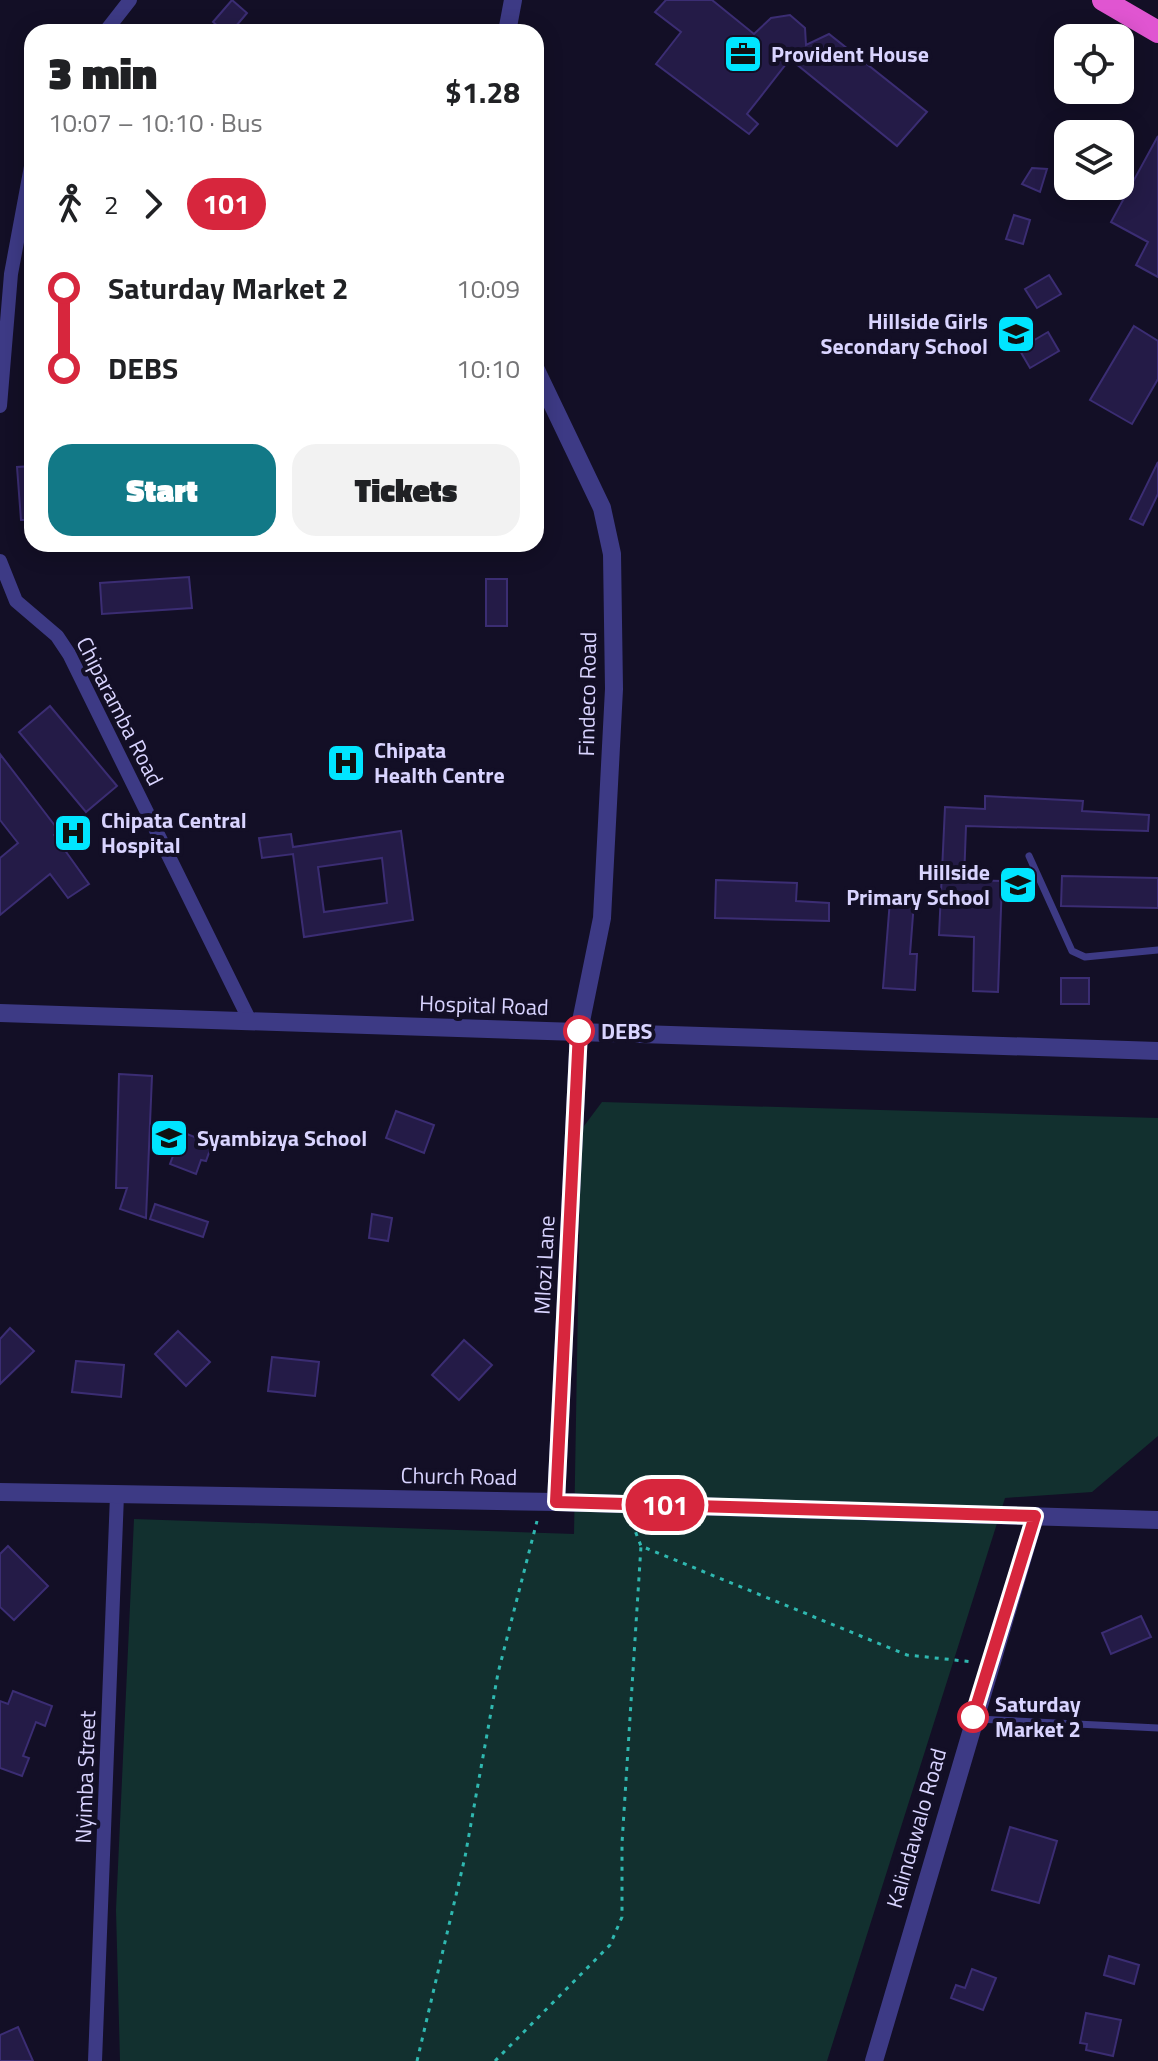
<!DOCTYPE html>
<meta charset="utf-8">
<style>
:root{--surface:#fff;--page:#f2f2f2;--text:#202124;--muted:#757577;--accent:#127987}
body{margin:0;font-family:"Titillium Web",sans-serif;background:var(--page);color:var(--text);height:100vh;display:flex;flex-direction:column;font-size:30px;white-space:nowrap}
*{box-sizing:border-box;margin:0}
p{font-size:26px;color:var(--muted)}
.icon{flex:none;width:44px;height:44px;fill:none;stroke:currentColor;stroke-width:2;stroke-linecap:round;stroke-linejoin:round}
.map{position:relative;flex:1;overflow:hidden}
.details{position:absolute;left:24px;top:24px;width:520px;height:528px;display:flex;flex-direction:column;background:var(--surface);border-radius:24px;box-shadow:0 4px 20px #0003}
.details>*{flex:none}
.badge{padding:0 16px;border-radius:26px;font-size:28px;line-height:52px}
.buttons{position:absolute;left:1054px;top:24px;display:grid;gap:16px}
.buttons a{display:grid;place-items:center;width:80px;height:80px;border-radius:16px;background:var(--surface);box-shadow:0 4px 20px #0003;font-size:40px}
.map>.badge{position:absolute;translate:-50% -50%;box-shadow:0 0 0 4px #fff}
.legs{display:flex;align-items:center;gap:12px;height:88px;padding:0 24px;font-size:26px}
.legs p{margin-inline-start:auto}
.summary{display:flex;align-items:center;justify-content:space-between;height:136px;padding:0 24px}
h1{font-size:44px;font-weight:800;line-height:60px}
.primary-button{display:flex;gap:16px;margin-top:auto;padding:16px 24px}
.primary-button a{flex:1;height:92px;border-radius:24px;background:var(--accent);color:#fff;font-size:32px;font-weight:800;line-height:92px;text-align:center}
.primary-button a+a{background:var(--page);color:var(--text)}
ul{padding:0 24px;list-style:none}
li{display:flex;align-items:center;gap:28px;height:80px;font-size:30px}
li i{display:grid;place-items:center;width:12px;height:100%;margin:0 10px;background:currentColor}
li i::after{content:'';width:20px;height:20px;margin:-10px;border:6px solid;border-radius:50%;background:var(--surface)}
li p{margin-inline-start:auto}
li:first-child i{background:linear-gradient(#0000 50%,currentColor 0)}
li:last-child i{background:linear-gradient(currentColor 50%,#0000 0)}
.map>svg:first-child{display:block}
.green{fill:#12302f}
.building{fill:#241b47;stroke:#3b2d73;stroke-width:2;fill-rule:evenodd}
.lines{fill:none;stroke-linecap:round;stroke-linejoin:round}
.path{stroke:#2fb8b0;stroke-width:3;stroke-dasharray:4 6;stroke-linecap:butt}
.service{stroke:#3d3a85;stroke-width:7}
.minor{stroke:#3d3a85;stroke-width:14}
.tertiary{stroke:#3d3a85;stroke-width:18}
.trunk{stroke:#e055d1;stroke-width:22}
.line-1-casing{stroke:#fff;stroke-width:18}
.line-1{stroke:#d7263d;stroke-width:12}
.stop-1-dot{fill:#fff;stroke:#d7263d;stroke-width:4}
.labels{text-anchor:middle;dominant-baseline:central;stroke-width:8;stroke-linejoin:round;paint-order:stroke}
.poi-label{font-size:22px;font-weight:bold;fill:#d9d4ff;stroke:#130f26;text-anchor:start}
.street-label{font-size:22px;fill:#d9d4ff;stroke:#130f26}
.stop-label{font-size:22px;font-weight:bold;fill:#d9d4ff;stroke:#130f26;text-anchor:start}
</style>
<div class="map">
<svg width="1158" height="2061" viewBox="0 0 1158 2061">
<rect width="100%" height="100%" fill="#130f26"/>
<polygon class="green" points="602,1102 1158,1118 1158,1436 1092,1492 1005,1498 827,2061 120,2061 116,1910 134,1519 574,1534 581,1130"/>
<g class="building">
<polygon points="232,0 247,13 231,32 225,32 213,22"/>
<polygon points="666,0 712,0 754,34 771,18 790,15 805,28 806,45 829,34 927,112 897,146 790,59 747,114 758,124 749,134 656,64 681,32 655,12"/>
<polygon points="1158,136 1158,277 1136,265 1148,242 1111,222"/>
<polygon points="1032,168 1047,169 1040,192 1022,184"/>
<polygon points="1014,215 1030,220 1023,244 1006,239"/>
<polygon points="1049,275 1061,294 1037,308 1025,289"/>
<polygon points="1134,326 1158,341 1158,379 1132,424 1090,400"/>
<polygon points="1048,332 1059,351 1030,368 1019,349"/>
<polygon points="1158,462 1158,494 1143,525 1130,519"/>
<polygon points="32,466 32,520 21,520 17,467"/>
<polygon points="189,577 192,608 102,614 100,583"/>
<rect x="486" y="579" width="21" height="47"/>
<polygon points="50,706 117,786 86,812 19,732"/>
<polygon points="0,754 59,831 54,835 89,884 68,898 50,874 0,915 0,858 18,843 0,820"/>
<polygon points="985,796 1083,801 1082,811 1149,815 1148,831 966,826 964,880 1002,881 998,992 973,991 974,937 939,935 945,807 985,809"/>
<path d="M 401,831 L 413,920 L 304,937 L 293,854 L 262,858 L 259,838 L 291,834 L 293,847 ZM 382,858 L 387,903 L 324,912 L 318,867 Z"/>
<polygon points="1062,876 1158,878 1158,908 1061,906"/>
<polygon points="716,880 797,883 796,901 829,903 829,921 715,918"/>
<polygon points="890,900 914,902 910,954 917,954 915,990 883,988"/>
<rect x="1061" y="978" width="28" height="26"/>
<polygon points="119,1074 152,1076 146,1218 120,1209 127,1188 116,1188"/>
<polygon points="396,1111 434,1125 424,1153 386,1138"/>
<polygon points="182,1132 212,1144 206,1161 201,1160 196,1174 170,1164"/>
<polygon points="155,1204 208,1222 203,1237 150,1219"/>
<polygon points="372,1214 392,1218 388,1241 369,1238"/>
<polygon points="10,1328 34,1351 0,1384 0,1339"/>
<polygon points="178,1331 210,1362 186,1386 155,1354"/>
<polygon points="464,1340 492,1365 459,1400 432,1375"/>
<polygon points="272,1357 319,1362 315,1396 268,1391"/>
<polygon points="76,1361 124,1365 121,1397 72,1392"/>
<polygon points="8,1546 48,1586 14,1620 0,1607 0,1554"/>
<polygon points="1141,1616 1151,1637 1111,1654 1102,1633"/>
<polygon points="13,1691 52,1706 45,1726 36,1722 23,1756 29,1758 22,1776 0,1768 0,1701 8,1704"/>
<polygon points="1010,1827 1057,1841 1039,1903 992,1890"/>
<polygon points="1109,1956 1139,1965 1134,1984 1104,1975"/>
<polygon points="972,1969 996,1978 983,2010 951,1998 956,1985 965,1988"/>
<polygon points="1086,2013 1121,2020 1113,2056 1086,2050 1087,2044 1080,2043"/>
<polygon points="18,2027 33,2061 0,2061 0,2035"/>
</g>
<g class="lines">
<g class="path">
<polyline points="632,1523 641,1546 907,1655 974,1662"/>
<polyline points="417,2061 465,1857 498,1673 537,1521"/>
<polyline points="495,2061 610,1945 622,1917 622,1843 641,1546"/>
</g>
<g class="service">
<polyline points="1029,856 1072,951 1085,957 1158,950"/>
<polyline points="978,1719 1158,1728"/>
</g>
<g class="minor">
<polyline points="105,32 130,0"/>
<polyline points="0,406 11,274 32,161"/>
<polyline points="0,561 16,601 57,636 69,654 250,1021"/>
<polyline points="95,2061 117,1495"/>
</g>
<g class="tertiary">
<polyline points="507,32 513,0"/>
<polyline points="536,370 602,508 612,554 614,689 602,918 579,1031 556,1502"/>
<polyline points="0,1013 1158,1051"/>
<polyline points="0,1492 556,1502 1158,1520"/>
<polyline points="874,2061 1035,1516"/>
</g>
<polyline class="trunk" points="1103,0 1158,32"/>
</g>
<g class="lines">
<g class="line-1-casing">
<polyline id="line-1" points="579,1031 556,1502 1035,1516 973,1717"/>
</g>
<use href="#line-1" class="line-1"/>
</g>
<defs>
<g id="office-square" transform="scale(2)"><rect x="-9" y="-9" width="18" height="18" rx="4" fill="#00e5ff" stroke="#130f26"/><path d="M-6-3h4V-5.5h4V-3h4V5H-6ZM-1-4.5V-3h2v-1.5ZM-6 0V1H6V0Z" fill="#111"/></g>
<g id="school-square" transform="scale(2)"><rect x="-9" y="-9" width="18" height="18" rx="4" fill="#00e5ff" stroke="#130f26"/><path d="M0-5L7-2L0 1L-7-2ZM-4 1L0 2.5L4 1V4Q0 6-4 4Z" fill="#111"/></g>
<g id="hospital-square" transform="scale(2)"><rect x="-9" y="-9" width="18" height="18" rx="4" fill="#00e5ff" stroke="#130f26"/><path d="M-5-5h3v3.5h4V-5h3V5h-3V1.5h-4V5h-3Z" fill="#111"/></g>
</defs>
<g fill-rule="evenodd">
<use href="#office-square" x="743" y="54"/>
<use href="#school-square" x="1016" y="334"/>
<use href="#hospital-square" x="346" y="763"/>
<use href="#hospital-square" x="73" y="833"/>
<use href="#school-square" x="1018" y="885"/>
<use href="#school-square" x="169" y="1138"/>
</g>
<g class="stop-1-dot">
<circle cx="579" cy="1031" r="14"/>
<circle cx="973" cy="1717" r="14"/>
</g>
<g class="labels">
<g class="poi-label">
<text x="771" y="54">Provident House</text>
<text x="988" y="321" text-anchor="end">Hillside Girls<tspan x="988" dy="25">Secondary School</tspan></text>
<text x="374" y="750">Chipata<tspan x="374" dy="25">Health Centre</tspan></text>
<text x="101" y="820">Chipata Central<tspan x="101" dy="25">Hospital</tspan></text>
<text x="990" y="872" text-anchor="end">Hillside<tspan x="990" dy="25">Primary School</tspan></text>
<text x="197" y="1138">Syambizya School</text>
</g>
<g class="street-label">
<text transform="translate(587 694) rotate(-89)">Findeco Road</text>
<text transform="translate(120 711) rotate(63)">Chiparamba Road</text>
<text transform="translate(484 1005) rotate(2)">Hospital Road</text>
<text transform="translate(544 1265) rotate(-87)">Mlozi Lane</text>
<text transform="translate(459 1476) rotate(1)">Church Road</text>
<text transform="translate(85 1777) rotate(-88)">Nyimba Street</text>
<text transform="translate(916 1828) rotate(-74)">Kalindawalo Road</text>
</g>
<g class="stop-label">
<text x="601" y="1031">DEBS</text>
<text x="995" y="1704">Saturday<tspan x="995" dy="25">Market 2</tspan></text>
</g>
</g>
</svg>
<div class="buttons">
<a><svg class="icon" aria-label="locate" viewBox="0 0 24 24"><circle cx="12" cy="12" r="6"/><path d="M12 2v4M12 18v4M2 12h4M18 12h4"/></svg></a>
<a><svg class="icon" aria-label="layers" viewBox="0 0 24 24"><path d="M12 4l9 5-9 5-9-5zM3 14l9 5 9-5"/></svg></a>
</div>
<b class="badge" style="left:665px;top:1505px;background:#d7263d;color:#fff">101</b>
<section class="details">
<div class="summary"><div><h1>3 min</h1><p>10:07 – 10:10 · Bus</p></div><b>$1.28</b></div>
<div class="legs"><svg class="icon" aria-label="walk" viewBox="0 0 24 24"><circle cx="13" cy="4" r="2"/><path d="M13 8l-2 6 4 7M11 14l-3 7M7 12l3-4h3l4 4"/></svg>2<svg class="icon" aria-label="forward" viewBox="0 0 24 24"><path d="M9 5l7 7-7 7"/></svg><b class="badge" style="background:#d7263d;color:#fff">101</b></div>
<ul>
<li><i style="color:#d7263d"></i><b>Saturday Market 2</b><p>10:09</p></li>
<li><i style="color:#d7263d"></i><b>DEBS</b><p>10:10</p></li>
</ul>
<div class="primary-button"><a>Start</a><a>Tickets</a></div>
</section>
</div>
